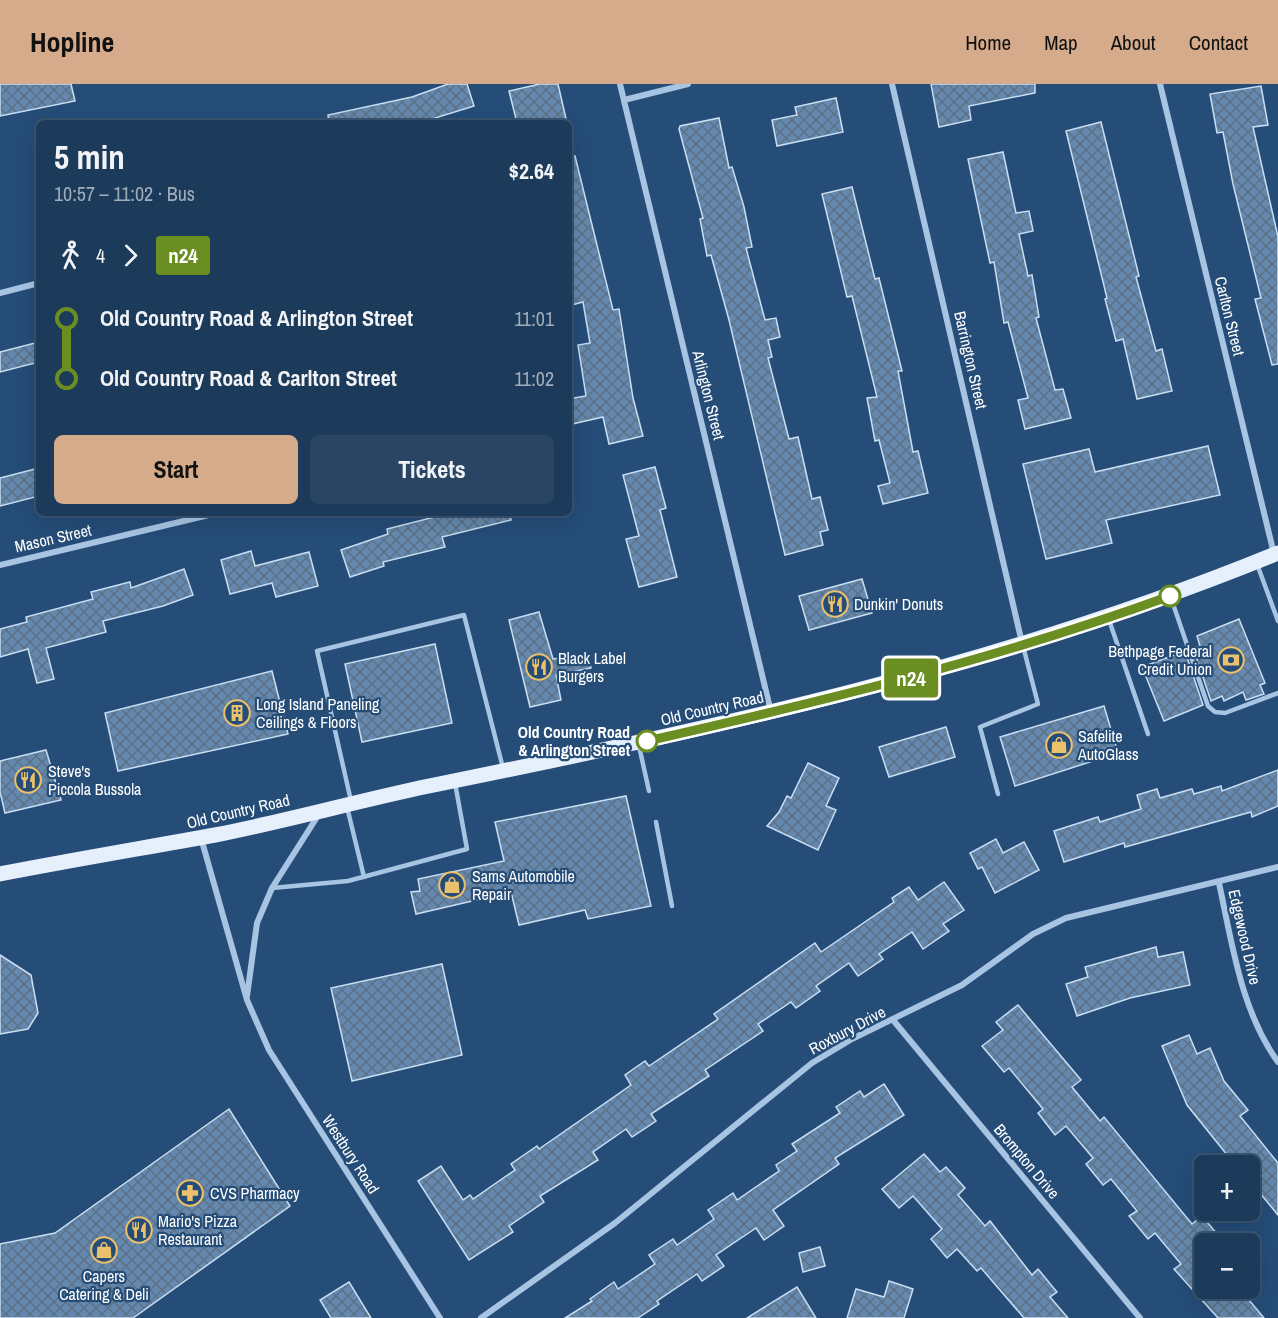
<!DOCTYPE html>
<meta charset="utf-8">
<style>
:root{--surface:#1c3a5a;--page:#294563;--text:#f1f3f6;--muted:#a0adbb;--line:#3a5470;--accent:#d6ab8b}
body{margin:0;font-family:"Archivo Narrow",sans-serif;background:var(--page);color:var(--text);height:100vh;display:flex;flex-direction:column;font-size:22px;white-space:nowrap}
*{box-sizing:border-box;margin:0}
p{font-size:20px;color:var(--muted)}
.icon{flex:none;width:33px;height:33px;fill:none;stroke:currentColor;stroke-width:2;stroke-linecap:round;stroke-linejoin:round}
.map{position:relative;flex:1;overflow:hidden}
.details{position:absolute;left:36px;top:36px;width:536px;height:396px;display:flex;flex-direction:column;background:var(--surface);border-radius:9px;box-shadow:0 6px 24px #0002,0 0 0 2px var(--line)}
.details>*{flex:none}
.badge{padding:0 12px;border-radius:4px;font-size:21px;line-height:39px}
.tools{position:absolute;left:1194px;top:1071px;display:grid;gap:12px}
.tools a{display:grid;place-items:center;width:66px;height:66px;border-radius:9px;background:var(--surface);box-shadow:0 6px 24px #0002,0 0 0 2px var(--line);font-size:30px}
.map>.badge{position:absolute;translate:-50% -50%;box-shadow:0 0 0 3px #fff}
.legs{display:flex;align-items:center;gap:9px;height:66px;padding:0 18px;font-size:20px}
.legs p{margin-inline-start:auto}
.head{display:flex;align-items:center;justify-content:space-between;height:102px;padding:0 18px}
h1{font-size:33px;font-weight:700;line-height:45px}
.button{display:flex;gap:12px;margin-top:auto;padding:12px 18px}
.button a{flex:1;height:69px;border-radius:9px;background:var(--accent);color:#111;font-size:24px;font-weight:700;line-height:69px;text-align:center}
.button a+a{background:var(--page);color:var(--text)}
ul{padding:0 18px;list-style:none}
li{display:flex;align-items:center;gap:21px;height:60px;font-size:22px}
li i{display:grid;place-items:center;width:9px;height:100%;margin:0 8px;background:currentColor}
li i::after{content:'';width:15px;height:15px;margin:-8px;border:4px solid;border-radius:50%;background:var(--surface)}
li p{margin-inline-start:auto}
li:first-child i{background:linear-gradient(#0000 50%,currentColor 0)}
li:last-child i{background:linear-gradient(currentColor 50%,#0000 0)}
header{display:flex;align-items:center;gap:36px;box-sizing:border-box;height:84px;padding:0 30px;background:var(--accent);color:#111}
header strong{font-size:28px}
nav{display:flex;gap:33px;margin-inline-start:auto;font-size:21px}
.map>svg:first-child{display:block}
.building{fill:url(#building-cross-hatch);stroke:#c9def3;stroke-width:1.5}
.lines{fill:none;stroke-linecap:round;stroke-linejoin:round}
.service{stroke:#a7c4e3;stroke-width:4.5}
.minor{stroke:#a7c4e3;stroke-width:6}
.primary{stroke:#e6effc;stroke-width:15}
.line-1-casing{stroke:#fff;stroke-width:14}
.line-1{stroke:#6b8e23;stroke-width:9}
.stop-1-dot{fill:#fff;stroke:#6b8e23;stroke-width:3}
.labels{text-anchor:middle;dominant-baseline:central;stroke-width:4.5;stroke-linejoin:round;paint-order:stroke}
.street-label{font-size:16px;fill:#fff;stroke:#254d78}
.poi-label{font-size:16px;fill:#fff;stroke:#254d78;text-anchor:start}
.stop-label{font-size:16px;font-weight:bold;fill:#fff;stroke:#254d78;text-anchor:end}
</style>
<header>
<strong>Hopline</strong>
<nav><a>Home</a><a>Map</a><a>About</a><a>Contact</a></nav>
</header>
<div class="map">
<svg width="1278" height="1234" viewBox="0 0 1278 1234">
<defs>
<pattern id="building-cross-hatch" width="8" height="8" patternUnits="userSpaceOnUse" patternTransform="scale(1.5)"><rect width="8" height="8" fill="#6589ae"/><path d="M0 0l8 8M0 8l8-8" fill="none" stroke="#5b7187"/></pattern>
</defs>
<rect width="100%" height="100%" fill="#254d78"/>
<g class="building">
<polygon points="0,0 71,0 75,17 0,32"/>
<polygon points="448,0 467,0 474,22 419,39 329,39 328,31 412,13"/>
<polygon points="540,0 558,0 567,39 517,39 509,7"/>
<polygon points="931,0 1035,0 1035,9 969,22 971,36 939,43"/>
<polygon points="1261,2 1268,41 1253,43 1278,153 1278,280 1272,281 1255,215 1261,214 1233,100 1223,48 1217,49 1210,10"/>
<polygon points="836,14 843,48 777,62 772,36 797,31 795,23"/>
<polygon points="719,34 729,84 732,83 744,123 752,163 746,164 765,236 776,234 780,253 768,256 772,273 768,274 789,355 798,353 812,415 820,413 828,446 820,448 823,461 785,471 729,236 711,171 707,172 700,135 703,134 679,45 680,42"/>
<polygon points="1101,38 1139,192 1136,193 1156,267 1162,265 1172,307 1137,315 1123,255 1116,257 1105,215 1107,214 1066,47"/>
<polygon points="1003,68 1016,129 1029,127 1033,147 1019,150 1028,192 1032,191 1039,233 1036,234 1055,306 1063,305 1071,334 1025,345 1018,316 1028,314 1008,238 1004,239 994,178 990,179 968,75"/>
<polygon points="575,72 613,226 619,225 633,314 643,352 609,360 603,333 568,341 568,315 586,312 578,261 590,259 583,218 568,222 568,73"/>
<polygon points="852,103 875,195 879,194 902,287 898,287 913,368 918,367 928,409 883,420 878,402 890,399 879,356 875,357 867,314 877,313 852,212 847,213 822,110"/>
<polygon points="39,258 39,278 0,288 0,268"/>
<polygon points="1208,362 1220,411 1106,436 1112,459 1046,475 1023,380 1089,365 1095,388"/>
<polygon points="655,383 666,424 660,426 677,493 639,503 626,455 639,452 623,391"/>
<polygon points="39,384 39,412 0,422 0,394"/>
<polygon points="450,429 510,429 511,436 442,453 445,463 383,478 384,482 350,493 341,466 388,450 387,445"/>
<polygon points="251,467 255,482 309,468 318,502 276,513 272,499 230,510 221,476"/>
<polygon points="184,485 193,511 163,522 103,537 106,548 46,564 54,595 37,599 28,565 0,573 0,545 27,538 26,533 93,515 91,508 130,498 131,504"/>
<polygon points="862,495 872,529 809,546 799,512"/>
<polygon points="539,528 553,575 588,570 591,584 556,591 561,616 530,623 509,536"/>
<polygon points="1239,535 1265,599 1260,601 1264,610 1246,616 1243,608 1224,617 1222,612 1211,617 1193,564 1200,562 1197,552"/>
<polygon points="435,560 452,639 362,658 345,580"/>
<polygon points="1185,567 1203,621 1164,637 1142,583"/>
<polygon points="272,587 288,650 118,687 105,629"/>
<polygon points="1104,622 1118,669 1015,702 1000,653"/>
<polygon points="946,643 955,673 889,693 879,663"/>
<polygon points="46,666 61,716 5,729 0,708 0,677"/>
<polygon points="808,679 839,694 826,722 836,726 818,766 767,742 779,728 787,712 791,714"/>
<polygon points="1278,686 1278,722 1252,733 1251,728 1125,763 1124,759 1064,778 1054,747 1098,733 1100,738 1141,725 1137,711 1157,705 1160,714 1192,705 1194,710 1221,702 1222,707"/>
<polygon points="626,712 651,822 588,835 585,826 519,841 511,808 416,830 411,808 420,807 418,795 504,777 495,738"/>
<polygon points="996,755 1003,769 1024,758 1039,786 995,809 982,783 978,785 970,769"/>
<polygon points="944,798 964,826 943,840 949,847 923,865 912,848 879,870 883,875 858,892 849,879 816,902 820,907 796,924 791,918 758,940 763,947 705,986 709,992 651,1030 656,1037 632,1053 626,1045 593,1068 598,1076 540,1112 544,1118 509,1142 513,1148 469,1176 418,1097 441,1082 463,1116 470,1111 473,1115 515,1086 511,1080 537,1062 539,1065 631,1001 625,991 645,977 649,982 718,935 714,930 815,859 821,868 894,818 892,814 909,803 918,816"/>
<polygon points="1156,863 1158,873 1183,868 1190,901 1130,914 1077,932 1066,900 1088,893 1085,883"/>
<polygon points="0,871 31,891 38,929 28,945 0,950"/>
<polygon points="442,880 462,971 352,997 331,904"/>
<polygon points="1018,921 1081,996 1072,1003 1100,1037 1104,1033 1192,1140 1202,1132 1217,1150 1204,1160 1204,1204 1239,1204 1264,1234 1218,1234 1174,1185 1181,1180 1155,1149 1148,1155 1129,1132 1137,1127 1111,1095 1103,1101 1086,1080 1093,1074 1066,1042 1055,1051 1038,1029 1043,1025 1009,984 1004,988 982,962 1003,946 996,938"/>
<polygon points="1189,951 1197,970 1210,964 1224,997 1248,1026 1240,1032 1278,1079 1278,1131 1250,1097 1250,1082 1236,1082 1187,1021 1162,962"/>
<polygon points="884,1000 904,1031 835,1074 839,1080 773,1126 784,1142 764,1156 756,1144 716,1171 724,1182 702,1197 697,1190 657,1217 659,1220 638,1234 565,1234 592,1217 590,1215 614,1198 618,1205 655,1180 649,1171 673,1155 677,1161 714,1135 708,1126 733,1109 737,1116 779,1087 776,1081 797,1067 792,1060 840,1029 836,1023 860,1007 864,1013"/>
<polygon points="229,1025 290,1122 133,1234 0,1234 0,1160 55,1149"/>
<polygon points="924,1070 940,1088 946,1083 965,1104 958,1111 985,1142 990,1137 1032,1191 1038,1185 1057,1208 1050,1213 1068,1234 1024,1234 981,1184 977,1187 957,1165 947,1174 931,1155 942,1145 913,1112 899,1124 882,1105"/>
<polygon points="820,1163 825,1182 803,1188 799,1169"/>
<polygon points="889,1197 913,1205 904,1234 847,1234 856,1205 884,1213"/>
<polygon points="349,1198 371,1234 331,1234 320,1216"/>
<polygon points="797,1203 816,1234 747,1234"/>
</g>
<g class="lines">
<g class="service">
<polyline points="1257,480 1278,537"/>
<polyline points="1171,514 1208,622 1215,628 1225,629 1278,609"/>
<polyline points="1108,533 1148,650"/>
<polyline points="639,662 649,707"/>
<polyline points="998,710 980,643 1038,620 1023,562"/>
<polyline points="351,717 317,567 464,531 503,684"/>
<polyline points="347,723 364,793"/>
<polyline points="656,738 672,822"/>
<polyline points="272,804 348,797 467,765 455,699"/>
</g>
<g class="minor">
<polyline points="620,0 771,628"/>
<polyline points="892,0 1022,559"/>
<polyline points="1160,0 1274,470"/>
<polyline points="624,16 688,0"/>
<polyline points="0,209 39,199"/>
<polyline points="0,481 217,429"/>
<polyline points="201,754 247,916 269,966 440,1234"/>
<path d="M 1219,799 C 1232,859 1241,927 1278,978"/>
<polyline points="247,912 257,839 272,804 319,730"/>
<polyline points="893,936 1140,1234"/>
<polyline points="481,1234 615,1139 812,979 852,955 962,901 1033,850 1066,834 1278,783"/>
</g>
<path class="primary" d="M 0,790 C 72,776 144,764 215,751 C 287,737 357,717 429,702 C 717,644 1005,581 1278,469"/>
</g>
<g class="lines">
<g class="line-1-casing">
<path id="line-1" d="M 647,657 C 824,617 1000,574 1170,512"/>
</g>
<use href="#line-1" class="line-1"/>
</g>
<defs>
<g id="restaurant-ring" transform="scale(1.35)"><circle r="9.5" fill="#254d78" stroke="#ecc16b" stroke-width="1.5"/><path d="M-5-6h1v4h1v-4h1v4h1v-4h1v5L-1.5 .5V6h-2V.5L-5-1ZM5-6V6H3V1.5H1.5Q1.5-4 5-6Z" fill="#ecc16b"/></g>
<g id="bank-ring" transform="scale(1.35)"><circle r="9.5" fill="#254d78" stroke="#ecc16b" stroke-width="1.5"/><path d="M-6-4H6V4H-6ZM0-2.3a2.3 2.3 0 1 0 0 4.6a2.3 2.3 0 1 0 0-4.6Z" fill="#ecc16b"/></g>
<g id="building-ring" transform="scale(1.35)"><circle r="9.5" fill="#254d78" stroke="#ecc16b" stroke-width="1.5"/><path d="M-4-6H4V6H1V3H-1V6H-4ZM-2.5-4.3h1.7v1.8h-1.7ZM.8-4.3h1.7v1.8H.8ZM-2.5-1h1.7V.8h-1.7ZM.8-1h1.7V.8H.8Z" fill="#ecc16b"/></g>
<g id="shop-ring" transform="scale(1.35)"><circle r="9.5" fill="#254d78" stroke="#ecc16b" stroke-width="1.5"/><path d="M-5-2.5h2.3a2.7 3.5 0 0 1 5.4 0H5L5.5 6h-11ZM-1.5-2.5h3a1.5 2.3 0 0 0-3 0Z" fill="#ecc16b"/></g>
<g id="pharmacy-ring" transform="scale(1.35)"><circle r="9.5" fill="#254d78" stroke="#ecc16b" stroke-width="1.5"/><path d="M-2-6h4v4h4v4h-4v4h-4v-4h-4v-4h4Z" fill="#ecc16b"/></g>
</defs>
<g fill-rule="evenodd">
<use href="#restaurant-ring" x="835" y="520"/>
<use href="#bank-ring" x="1231" y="576"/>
<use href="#restaurant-ring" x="539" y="583"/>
<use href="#building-ring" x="237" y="629"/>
<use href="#shop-ring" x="1059" y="661"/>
<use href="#restaurant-ring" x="28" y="696"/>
<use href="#shop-ring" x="452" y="801"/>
<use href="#pharmacy-ring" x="190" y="1109"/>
<use href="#restaurant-ring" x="139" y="1146"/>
<use href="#shop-ring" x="104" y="1166"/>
</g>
<g class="stop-1-dot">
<circle cx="1170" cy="512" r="10"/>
<circle cx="647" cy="657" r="10"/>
</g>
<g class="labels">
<g class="street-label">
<text transform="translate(1230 232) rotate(76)">Carlton Street</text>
<text transform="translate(971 276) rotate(77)">Barrington Street</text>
<text transform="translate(709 311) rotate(76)">Arlington Street</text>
<text transform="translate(53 454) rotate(-13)">Mason Street</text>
<text transform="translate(712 624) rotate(-13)">Old Country Road</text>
<text transform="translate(238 727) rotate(-13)">Old Country Road</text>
<text transform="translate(1245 853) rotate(77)">Edgewood Drive</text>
<text transform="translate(847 946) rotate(-28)">Roxbury Drive</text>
<text transform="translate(351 1070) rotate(57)">Westbury Road</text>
<text transform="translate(1027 1077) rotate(50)">Brompton Drive</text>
</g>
<g class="poi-label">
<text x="854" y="520">Dunkin' Donuts</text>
<text x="1212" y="567" text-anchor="end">Bethpage Federal<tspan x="1212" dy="18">Credit Union</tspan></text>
<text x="558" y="574">Black Label<tspan x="558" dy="18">Burgers</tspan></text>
<text x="256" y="620">Long Island Paneling<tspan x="256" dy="18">Ceilings &amp; Floors</tspan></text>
<text x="1078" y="652">Safelite<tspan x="1078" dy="18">AutoGlass</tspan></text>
<text x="48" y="687">Steve's<tspan x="48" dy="18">Piccola Bussola</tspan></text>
<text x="472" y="792">Sams Automobile<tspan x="472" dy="18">Repair</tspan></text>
<text x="210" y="1109">CVS Pharmacy</text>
<text x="158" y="1137">Mario's Pizza<tspan x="158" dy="18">Restaurant</tspan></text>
<text x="104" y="1192" text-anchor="middle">Capers<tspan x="104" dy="18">Catering &amp; Deli</tspan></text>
</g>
<g class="stop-label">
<text x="630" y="648">Old Country Road<tspan x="630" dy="18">&amp; Arlington Street</tspan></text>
</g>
</g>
</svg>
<div class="tools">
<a>+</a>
<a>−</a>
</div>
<b class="badge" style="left:911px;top:594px;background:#6b8e23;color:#fff">n24</b>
<section class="details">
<div class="head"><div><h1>5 min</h1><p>10:57 – 11:02 · Bus</p></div><b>$2.64</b></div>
<div class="legs"><svg class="icon" aria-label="walk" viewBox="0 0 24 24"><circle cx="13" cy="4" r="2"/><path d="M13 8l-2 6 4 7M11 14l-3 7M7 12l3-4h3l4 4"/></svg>4<svg class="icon" aria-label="forward" viewBox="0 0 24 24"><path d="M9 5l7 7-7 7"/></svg><b class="badge" style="background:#6b8e23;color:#fff">n24</b></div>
<ul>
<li><i style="color:#6b8e23"></i><b>Old Country Road &amp; Arlington Street</b><p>11:01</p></li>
<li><i style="color:#6b8e23"></i><b>Old Country Road &amp; Carlton Street</b><p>11:02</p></li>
</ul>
<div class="button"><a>Start</a><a>Tickets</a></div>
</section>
</div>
